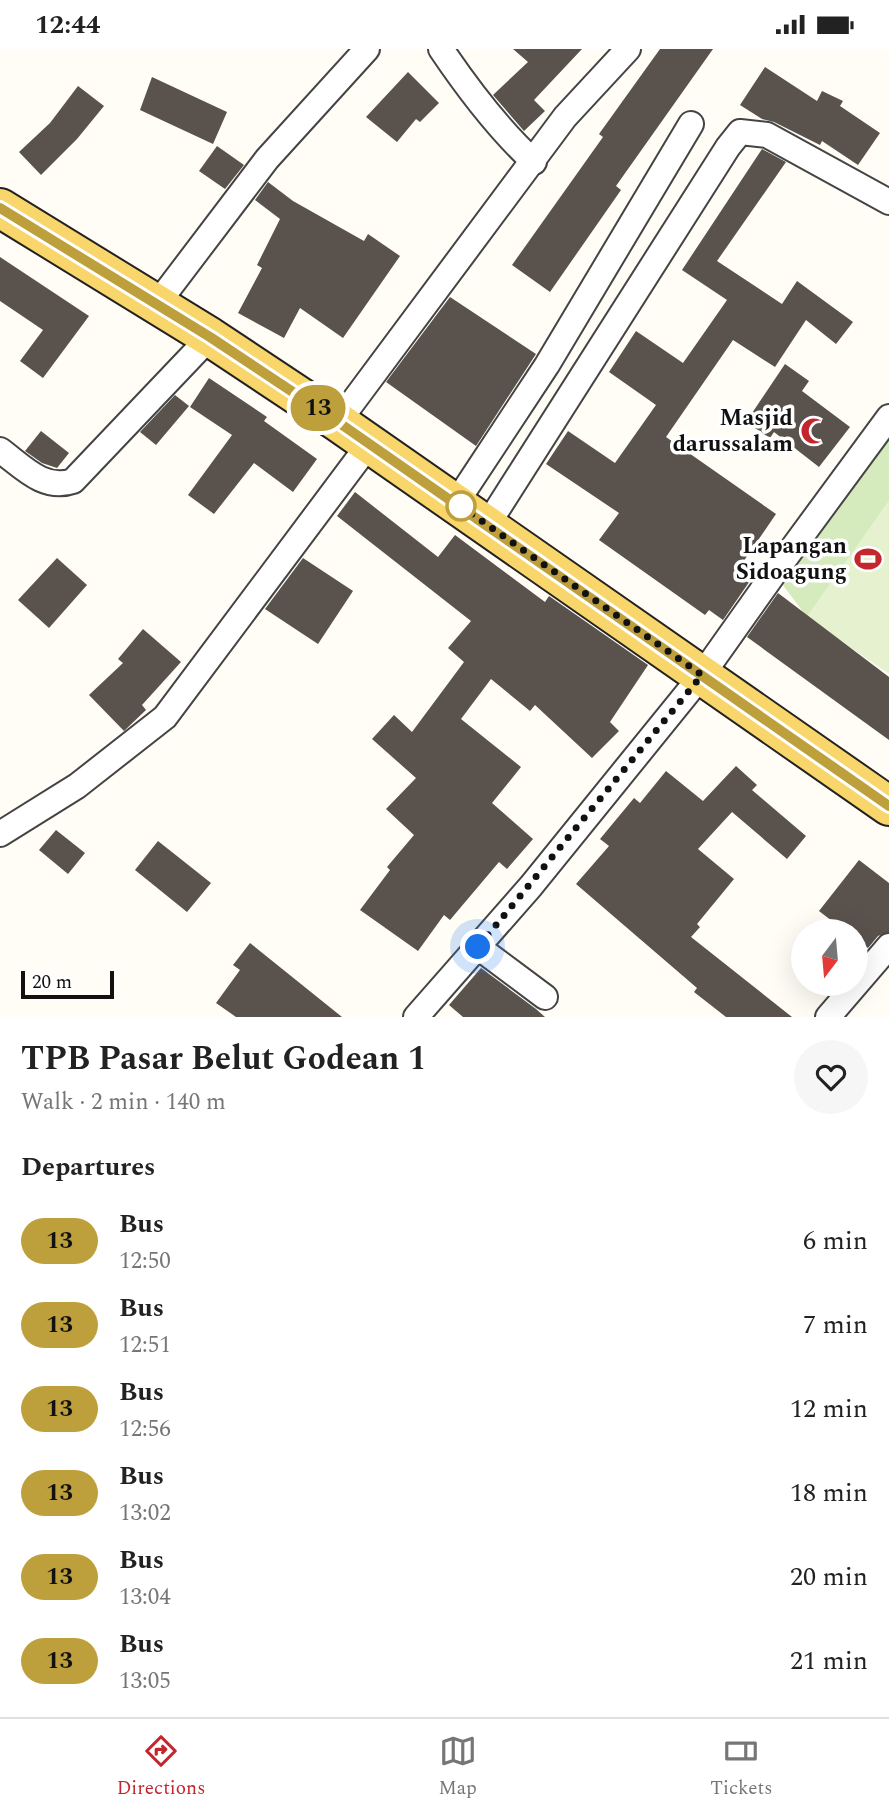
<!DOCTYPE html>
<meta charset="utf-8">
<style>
:root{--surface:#fff;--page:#f6f6f6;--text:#222;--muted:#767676;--line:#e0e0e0;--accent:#c4262e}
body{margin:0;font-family:Spectral,serif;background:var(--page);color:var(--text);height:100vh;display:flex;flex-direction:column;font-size:26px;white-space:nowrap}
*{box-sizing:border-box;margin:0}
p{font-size:23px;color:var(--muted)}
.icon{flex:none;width:38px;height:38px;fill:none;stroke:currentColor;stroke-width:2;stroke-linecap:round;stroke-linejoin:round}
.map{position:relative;height:968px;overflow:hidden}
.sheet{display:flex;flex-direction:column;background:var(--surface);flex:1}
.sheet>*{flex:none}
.badge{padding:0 14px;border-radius:23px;font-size:24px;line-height:46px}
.needle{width:46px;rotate:196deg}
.fabs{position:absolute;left:791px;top:870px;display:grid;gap:14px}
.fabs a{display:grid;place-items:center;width:77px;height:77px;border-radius:50%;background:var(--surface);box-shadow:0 7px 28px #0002;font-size:35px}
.scale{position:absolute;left:21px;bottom:18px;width:93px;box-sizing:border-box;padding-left:7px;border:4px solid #111;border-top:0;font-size:19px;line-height:24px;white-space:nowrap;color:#111;-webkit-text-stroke:5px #fff;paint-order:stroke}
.you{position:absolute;width:35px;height:35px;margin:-18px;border:5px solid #fff;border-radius:50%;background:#1a73e8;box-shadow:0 0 0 10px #1a73e833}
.map>.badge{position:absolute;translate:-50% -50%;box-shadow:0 0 0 4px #fff}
h2{padding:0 21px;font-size:26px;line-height:63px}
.round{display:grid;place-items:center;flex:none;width:74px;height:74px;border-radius:37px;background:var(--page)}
.summary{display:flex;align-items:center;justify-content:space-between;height:119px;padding:0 21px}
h1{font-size:33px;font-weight:700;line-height:52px}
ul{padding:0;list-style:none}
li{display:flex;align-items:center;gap:21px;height:84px;padding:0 21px}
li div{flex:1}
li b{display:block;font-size:26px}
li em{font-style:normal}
li .badge{min-width:77px;font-weight:700;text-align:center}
.status{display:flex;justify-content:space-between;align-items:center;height:49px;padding:0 35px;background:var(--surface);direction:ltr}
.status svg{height:19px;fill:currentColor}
.tabs{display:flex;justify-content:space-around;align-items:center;height:98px;border-top:2px solid var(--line);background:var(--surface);font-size:19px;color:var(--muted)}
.tabs a{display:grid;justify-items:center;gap:4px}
.tabs .selected{color:var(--accent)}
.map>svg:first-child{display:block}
.green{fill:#d5ebbd}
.pitch{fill:#e6f2cf}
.building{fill:#5a524d}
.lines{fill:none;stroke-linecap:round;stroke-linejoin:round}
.street-casing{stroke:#444;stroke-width:28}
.primary-casing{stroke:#222;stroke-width:42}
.street{stroke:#fff;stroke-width:24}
.primary{stroke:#f9d66b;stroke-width:38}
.line-casing{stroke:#fff;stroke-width:16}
.line{stroke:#bd9f3c;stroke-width:10}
.walk{stroke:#111;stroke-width:7;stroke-dasharray:0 12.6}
.stop-dot{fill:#fff;stroke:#bd9f3c;stroke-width:3.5}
.labels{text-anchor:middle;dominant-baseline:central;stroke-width:7;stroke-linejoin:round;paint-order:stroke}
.poi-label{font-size:23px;font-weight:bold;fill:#111;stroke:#fff;text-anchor:end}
</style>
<div class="status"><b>12:44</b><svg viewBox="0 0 49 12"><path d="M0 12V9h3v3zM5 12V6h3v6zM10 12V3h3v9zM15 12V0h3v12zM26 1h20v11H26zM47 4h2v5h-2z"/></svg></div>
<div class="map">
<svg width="889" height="968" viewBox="0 0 889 968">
<rect width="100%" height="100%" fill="#fffdf5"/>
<polygon class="green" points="889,374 889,452 807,568 776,527"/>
<polygon class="pitch" points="889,452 889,625 807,568"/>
<g class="building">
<polygon points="513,0 582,0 534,51 545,62 524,82 493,46 528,13"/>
<polygon points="660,0 713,0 616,137 621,141 550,243 512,216 603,88 599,85"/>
<polygon points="765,18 817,52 822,42 843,52 840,57 880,84 858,116 822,92 820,96 774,73 762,70 740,56"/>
<polygon points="408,23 439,54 420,73 416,70 397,93 366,68"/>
<polygon points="152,28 227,63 213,95 140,61"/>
<polygon points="78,37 104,57 77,90 41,126 19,103 50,74"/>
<polygon points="217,97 244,116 225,140 199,122"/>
<polygon points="762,100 786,113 717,212 782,255 797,232 853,273 836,295 806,271 775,318 733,291 666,388 776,465 741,516 754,526 723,571 709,561 705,566 599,491 619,464 546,415 568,382 615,414 656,356 609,323 636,282 683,314 727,251 682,221"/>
<polygon points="268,133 293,152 364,192 368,185 400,207 343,289 300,259 284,289 238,264 262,219 257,216 280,170 255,151"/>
<polygon points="0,208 89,267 43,329 20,312 43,281 0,252"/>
<polygon points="450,248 536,305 476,397 386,333"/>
<polygon points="785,315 809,332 802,342 850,378 819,418 774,383 770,389 746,373"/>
<polygon points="209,329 267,368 264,372 317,410 293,443 254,414 214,465 188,446 232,386 190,358"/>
<polygon points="175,346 189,357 156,396 140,383"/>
<polygon points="41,382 69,404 57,419 42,414 25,402"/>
<polygon points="355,443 438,508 455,486 545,553 549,547 648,616 610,673 619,682 592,709 535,656 530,662 491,630 461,670 521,718 492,754 533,790 507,820 499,813 450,871 444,866 418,902 360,861 390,821 387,818 414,786 386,760 416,729 372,690 394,666 412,683 464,613 448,599 471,572 337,467"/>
<polygon points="57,509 87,536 49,579 18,551"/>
<polygon points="303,509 353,542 318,595 265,560"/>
<polygon points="778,544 889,628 889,691 747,588"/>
<polygon points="143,580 181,613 142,656 146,661 124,682 89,646 123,614 118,610"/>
<polygon points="736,717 757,736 752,741 806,787 787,810 732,763 698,800 734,830 697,875 700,878 691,888 792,968 726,968 694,943 697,939 576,835 609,797 600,790 634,749 640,754 666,722 703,752"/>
<polygon points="56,781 85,804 68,825 39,801"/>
<polygon points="158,792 211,834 187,863 135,821"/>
<polygon points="859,811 889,834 889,883 878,887 868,899 856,890 856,882 845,882 819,862"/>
<polygon points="250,894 342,968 236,968 216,954 240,921 233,916"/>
<polygon points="481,919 536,960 545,968 463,968 449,956"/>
</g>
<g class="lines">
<g class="street-casing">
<g id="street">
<path d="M 441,0 C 468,40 498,80 534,113"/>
<polyline points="157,255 267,110 367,0"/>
<polyline points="338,373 565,68 628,0"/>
<path d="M 0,401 C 23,418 44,442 73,432 L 210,288"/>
<polyline points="456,454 547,316 691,75"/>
<polyline points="488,475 728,98 740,83 767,86 889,153"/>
<polyline points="0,785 77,737 165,668 370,394"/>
<polyline points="478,898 545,948"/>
<polyline points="416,968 531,837 702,626 775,523 889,368"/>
<polyline points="828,968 889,897"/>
</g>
</g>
<g class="primary-casing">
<polyline id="primary" points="0,159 210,288 338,373 889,757"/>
</g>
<use href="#street" class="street"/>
<use href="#primary" class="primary"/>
</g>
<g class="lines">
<g class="line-casing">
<polyline id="line" points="0,159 210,288 338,373 889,757"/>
</g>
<use href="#line" class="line"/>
<polyline class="walk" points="461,457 456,454 702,626 478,898"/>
</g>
<defs>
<g id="mosque-bare" transform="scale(2.1)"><path d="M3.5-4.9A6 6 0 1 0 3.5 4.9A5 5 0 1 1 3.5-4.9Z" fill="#c4262e" stroke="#fff" stroke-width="2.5" paint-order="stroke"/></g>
<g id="stadium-bare" transform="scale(2.1)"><path d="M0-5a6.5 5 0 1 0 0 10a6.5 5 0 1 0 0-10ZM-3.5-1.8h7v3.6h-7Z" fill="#c4262e" stroke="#fff" stroke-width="2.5" paint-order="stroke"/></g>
</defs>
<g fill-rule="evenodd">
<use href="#mosque-bare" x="814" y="382"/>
<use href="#stadium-bare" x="868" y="510"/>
</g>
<circle class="stop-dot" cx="461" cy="457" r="14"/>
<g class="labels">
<g class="poi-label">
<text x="793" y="369">Masjid<tspan x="793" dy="26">darussalam</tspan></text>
<text x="847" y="497">Lapangan<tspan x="847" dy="26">Sidoagung</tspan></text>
</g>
</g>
</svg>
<div class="fabs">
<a><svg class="needle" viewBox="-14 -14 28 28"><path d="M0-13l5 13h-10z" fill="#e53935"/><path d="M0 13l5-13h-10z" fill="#767676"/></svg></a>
</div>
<div class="scale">20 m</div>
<div class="you" style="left:478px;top:898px"></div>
<b class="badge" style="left:318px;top:359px;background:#bd9f3c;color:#111">13</b>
</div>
<section class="sheet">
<div class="summary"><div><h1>TPB Pasar Belut Godean 1</h1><p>Walk · 2 min · 140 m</p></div><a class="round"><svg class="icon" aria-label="heart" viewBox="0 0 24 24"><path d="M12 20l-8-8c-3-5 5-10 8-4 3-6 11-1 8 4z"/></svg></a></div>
<h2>Departures</h2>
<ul>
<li><span class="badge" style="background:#bd9f3c;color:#111">13</span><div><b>Bus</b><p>12:50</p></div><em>6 min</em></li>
<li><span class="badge" style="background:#bd9f3c;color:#111">13</span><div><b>Bus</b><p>12:51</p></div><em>7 min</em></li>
<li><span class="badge" style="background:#bd9f3c;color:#111">13</span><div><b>Bus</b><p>12:56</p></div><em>12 min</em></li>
<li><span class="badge" style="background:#bd9f3c;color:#111">13</span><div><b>Bus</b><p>13:02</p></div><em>18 min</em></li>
<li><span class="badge" style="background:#bd9f3c;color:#111">13</span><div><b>Bus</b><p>13:04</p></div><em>20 min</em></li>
<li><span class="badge" style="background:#bd9f3c;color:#111">13</span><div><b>Bus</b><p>13:05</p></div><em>21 min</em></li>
</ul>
</section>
<nav class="tabs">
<a class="selected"><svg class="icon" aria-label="directions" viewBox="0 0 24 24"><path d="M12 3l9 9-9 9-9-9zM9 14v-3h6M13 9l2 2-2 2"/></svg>Directions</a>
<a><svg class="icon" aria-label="map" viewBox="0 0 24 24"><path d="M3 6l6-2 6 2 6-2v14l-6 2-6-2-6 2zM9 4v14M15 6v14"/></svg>Map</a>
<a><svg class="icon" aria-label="tickets" viewBox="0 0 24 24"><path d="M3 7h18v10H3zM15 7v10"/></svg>Tickets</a>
</nav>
